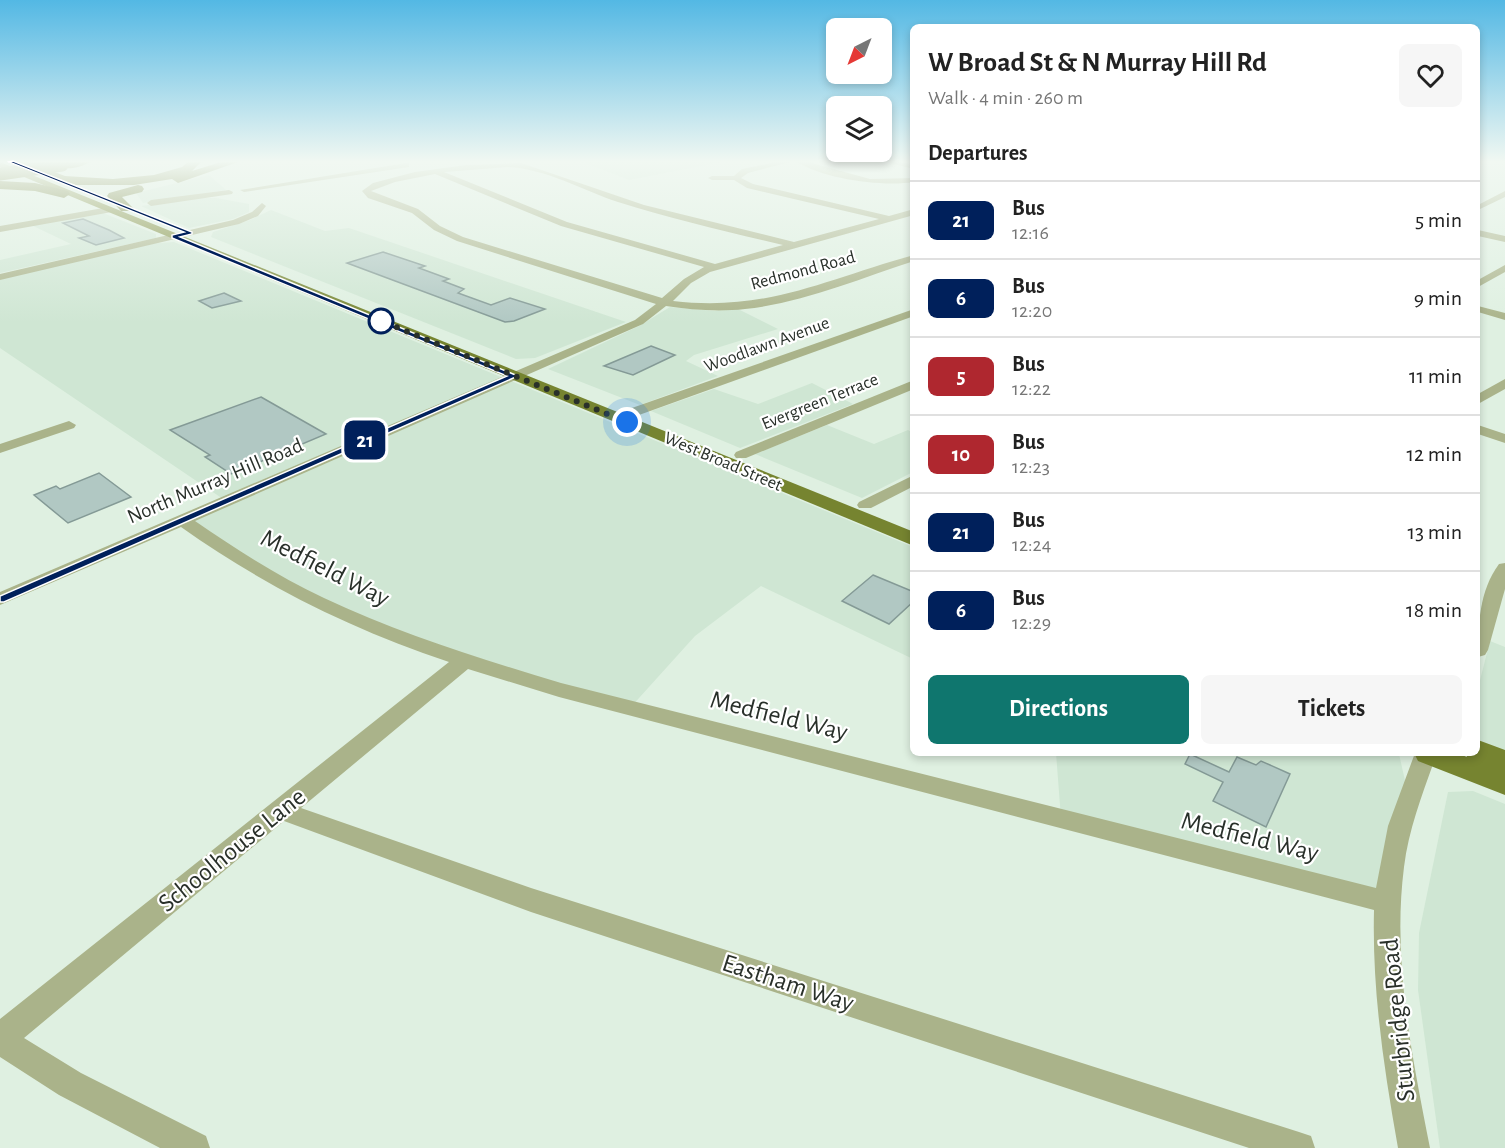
<!DOCTYPE html>
<meta charset="utf-8">
<style>
:root{--surface:#fff;--page:#f6f6f6;--text:#222;--muted:#767676;--line:#e0e0e0;--accent:#0f766e}
body{margin:0;font-family:"Alegreya Sans",sans-serif;background:var(--page);color:var(--text);height:100vh;display:flex;flex-direction:column;font-size:22px;white-space:nowrap}
*{box-sizing:border-box;margin:0}
p{font-size:20px;color:var(--muted)}
.icon{flex:none;width:33px;height:33px;fill:none;stroke:currentColor;stroke-width:2;stroke-linecap:round;stroke-linejoin:round}
.map{position:relative;flex:1;overflow:hidden}
.details{position:absolute;left:910px;top:24px;width:570px;height:732px;display:flex;flex-direction:column;background:var(--surface);border-radius:9px;box-shadow:0 3px 9px #0003}
.details>*{flex:none}
.badge{padding:0 12px;border-radius:9px;font-size:21px;line-height:39px}
.needle{width:39px;rotate:222deg}
.fabs{position:absolute;left:826px;top:18px;display:grid;gap:12px}
.fabs a{display:grid;place-items:center;width:66px;height:66px;border-radius:9px;background:var(--surface);box-shadow:0 3px 9px #0003;font-size:30px}
.you{position:absolute;width:30px;height:30px;margin:-15px;border:4px solid #fff;border-radius:50%;background:#1a73e8;box-shadow:0 0 0 9px #1a73e833}
.map>.badge{position:absolute;translate:-50% -50%;box-shadow:0 0 0 3px #fff}
h2{padding:0 18px;font-size:22px;line-height:54px}
.round{display:grid;place-items:center;flex:none;width:63px;height:63px;border-radius:9px;background:var(--page)}
.headline{display:flex;align-items:center;justify-content:space-between;height:102px;padding:0 18px}
h1{font-size:28px;font-weight:700;line-height:45px}
.action{display:flex;gap:12px;margin-top:auto;padding:12px 18px}
.action a{flex:1;height:69px;border-radius:9px;background:var(--accent);color:#fff;font-size:24px;font-weight:700;line-height:69px;text-align:center}
.action a+a{background:var(--page);color:var(--text)}
ul{padding:0;list-style:none}
li{display:flex;align-items:center;gap:18px;height:78px;padding:0 18px;border-top:2px solid var(--line)}
li div{flex:1}
li b{display:block;font-size:22px}
li em{font-style:normal}
li .badge{min-width:66px;font-weight:700;text-align:center}
.map>svg:first-child{display:block}
.built{fill:#cfe6d3}
.building{fill:#b1c8c3;stroke:#849a96;stroke-width:1.5}
.lines{fill:none;stroke-linecap:round;stroke-linejoin:round}
.minor{fill:#aab38a;fill-rule:evenodd}
.major{fill:#768430;fill-rule:evenodd}
.highway{fill:#647122;fill-rule:evenodd}
.highway-bridge{stroke:#647122;stroke-width:13}
.line{fill:#00205b;stroke:#fff;stroke-width:1.5}
.walk{stroke:#29302a;stroke-width:6;stroke-dasharray:0 10.8}
.stop-dot{fill:#fff;stroke:#00205b;stroke-width:3}
.labels{text-anchor:middle;dominant-baseline:central;stroke-width:4.5;stroke-linejoin:round;paint-order:stroke}
.far-street-label{font-size:18px;fill:#29302a;stroke:#fff}
.street-label{font-size:21px;fill:#29302a;stroke:#fff}
.near-street-label{font-size:26px;fill:#29302a;stroke:#fff}
</style>
<div class="map">
<svg width="1505" height="1148" viewBox="0 0 1505 1148">
<rect width="100%" height="100%" fill="#dff0e1"/>
<g class="built">
<polygon points="583,162 722,162 629,180"/>
<polygon points="209,175 226,190 143,203 136,193"/>
<polygon points="198,198 216,198 249,204 249,212 233,219 189,228 141,206"/>
<polygon points="271,210 325,231 349,228 626,322 535,358 516,359 211,237 213,232 250,220"/>
<polygon points="103,213 156,234 156,238 0,273 0,260 71,244 29,224"/>
<polygon points="174,242 913,547 913,659 761,586 695,636 630,708 335,611 183,520 226,501 0,348 0,277 143,244"/>
<polygon points="670,307 715,311 738,309 778,329 694,355 686,361 718,376 640,405 548,369 639,326"/>
<polygon points="812,383 853,404 740,448 651,411 714,389 758,404"/>
<polygon points="827,425 874,444 908,430 913,433 913,472 862,498 755,454"/>
<polygon points="1490,641 1505,647 1505,753 1478,743 1478,688"/>
<polygon points="1056,753 1399,754 1409,798 1387,902 1061,818"/>
<polygon points="1473,791 1505,804 1505,1148 1440,1148 1418,990 1419,933 1448,792"/>
</g>
<g class="building">
<polygon points="83,219 109,230 124,238 96,245 79,238 89,236 63,223"/>
<polygon points="383,252 425,266 419,268 449,279 443,281 464,289 458,293 491,305 510,298 545,309 514,321 505,322 347,263"/>
<polygon points="224,293 241,301 212,308 199,301"/>
<polygon points="651,346 675,355 633,375 604,366"/>
<polygon points="261,397 326,434 231,474 205,457 210,455 170,430"/>
<polygon points="99,473 131,497 68,523 34,495 56,486 60,489"/>
<polygon points="873,575 914,592 914,601 889,624 842,601"/>
<polygon points="1190,754 1229,772 1237,757 1256,765 1261,761 1290,774 1266,827 1213,801 1223,782 1185,764"/>
</g>
<g class="lines">
<g class="minor">
<path d="M 776,162 L 790,162 L 748,173 L 741,178 L 753,184 L 889,216 L 914,209 L 914,215 L 710,272 L 691,283 L 673,301 C 768,312 826,279 914,255 L 914,261 C 858,279 803,303 745,309 C 719,312 692,310 666,306 L 643,324 L 195,521 C 236,549 279,577 324,598 C 400,634 481,659 561,683 L 1376,888 L 1388,826 L 1415,753 L 1437,753 C 1424,790 1409,827 1404,867 C 1392,961 1412,1056 1430,1148 L 1398,1148 C 1384,1069 1372,991 1374,910 L 559,697 L 468,669 L 301,808 L 531,888 L 1299,1132 L 1311,1136 L 1315,1148 L 1249,1148 L 531,912 L 284,821 L 24,1038 L 81,1073 L 206,1136 L 210,1148 L 160,1148 L 59,1095 L 0,1057 L 0,1019 L 449,662 C 351,629 266,587 181,527 L 0,605 L 0,592 L 635,320 L 656,304 L 457,241 L 434,230 L 412,213 L 368,198 L 362,191 L 373,183 L 415,172 L 466,165 L 521,163 L 644,205 L 794,242 L 879,219 L 747,188 L 734,180 L 712,180 L 708,178 L 712,176 L 734,176 L 742,169 ZM 508,167 C 547,169 582,190 618,202 C 672,219 728,232 783,245 L 715,264 L 567,222 L 444,172 ZM 435,174 L 561,226 L 704,267 L 684,279 L 662,298 L 463,237 L 440,226 L 418,209 L 371,191 L 395,182 Z"/>
<path d="M 797,162 L 808,162 L 870,179 L 914,178 L 914,182 C 882,187 824,179 797,162 Z"/>
<polygon points="893,162 914,164 914,169 894,164"/>
<polygon points="406,163 409,163 409,167 244,192 240,190"/>
<polygon points="229,190 233,192 232,194 151,206 147,203 151,200"/>
<polygon points="1505,191 1505,197 1478,210 1478,205"/>
<polygon points="262,203 266,206 258,216 239,224 0,280 0,274 233,220 252,212"/>
<polygon points="109,207 112,208 112,212 0,232 0,226"/>
<polygon points="1478,230 1505,236 1505,242 1478,236"/>
<polygon points="1505,265 1505,272 1478,287 1478,280"/>
<polygon points="1478,306 1505,313 1505,320 1478,312"/>
<polygon points="914,309 914,316 639,415 629,415 627,412 629,409"/>
<polygon points="1505,379 1505,389 1478,404 1478,394"/>
<polygon points="914,380 914,389 746,458 736,458 734,455 736,452"/>
<polygon points="69,421 76,425 74,428 0,453 0,444"/>
<polygon points="1478,425 1505,434 1505,443 1478,434"/>
<polygon points="914,475 914,486 871,508 859,508 857,505 859,502"/>
<path d="M 1505,563 L 1505,589 L 1488,650 L 1485,655 L 1478,657 C 1478,625 1479,591 1499,564 Z"/>
</g>
<g class="major">
<polygon points="0,162 914,532 914,546 0,167"/>
<polygon points="1478,740 1505,750 1505,795 1418,761 1414,753 1457,753 1467,757 1465,753 1478,753"/>
</g>
<g class="highway">
<polygon points="10,162 28,162 65,176 113,179 154,175 182,167 188,162 201,162 192,171 221,162 238,162 178,183 172,179 134,185 76,185 54,180"/>
<path d="M 61,162 L 89,162 C 82,168 63,171 56,165 Z"/>
<polygon points="0,181 35,183 68,191 70,194 64,198 35,191 0,189"/>
<polygon points="138,185 142,186 144,189 142,192 122,197 133,208 131,211 121,211 107,196 109,193"/>
</g>
<polyline class="highway-bridge" points="0,174 62,165"/>
</g>
<linearGradient id="sky" x2="0" y2="1"><stop stop-color="#53b8e4"/><stop offset="0.5" stop-color="#f1f8f2"/><stop offset="1" stop-color="#f1f8f2" stop-opacity="0"/></linearGradient>
<rect width="1505" height="323" fill="url(#sky)"/>
<polygon class="line" points="13,161 192,232 192,234 180,237 518,376 4,602 0,602 0,596 507,376 172,238 172,235 184,232 9,162"/>
<g class="lines">
<polyline class="walk" points="381,321 379,320 627,422"/>
</g>
<circle class="stop-dot" cx="381" cy="321" r="12"/>
<g class="labels">
<g class="far-street-label">
<text transform="translate(803 271) rotate(-15)">Redmond Road</text>
<text transform="translate(767 345) rotate(-20)">Woodlawn Avenue</text>
<text transform="translate(820 402) rotate(-22)">Evergreen Terrace</text>
<text transform="translate(723 462) rotate(23)">West Broad Street</text>
</g>
<g class="street-label">
<text transform="translate(215 481) rotate(-23)">North Murray Hill Road</text>
</g>
<g class="near-street-label">
<text transform="translate(325 568) rotate(27)">Medfield Way</text>
<text transform="translate(779 716) rotate(14)">Medfield Way</text>
<text transform="translate(1250 837) rotate(14)">Medfield Way</text>
<text transform="translate(232 850) rotate(-39)">Schoolhouse Lane</text>
<text transform="translate(788 983) rotate(18)">Eastham Way</text>
<text transform="translate(1398 1020) rotate(-96)">Sturbridge Road</text>
</g>
</g>
</svg>
<div class="fabs">
<a><svg class="needle" viewBox="-14 -14 28 28"><path d="M0-13l5 13h-10z" fill="#e53935"/><path d="M0 13l5-13h-10z" fill="#767676"/></svg></a>
<a><svg class="icon" aria-label="layers" viewBox="0 0 24 24"><path d="M12 4l9 5-9 5-9-5zM3 14l9 5 9-5"/></svg></a>
</div>
<div class="you" style="left:627px;top:422px"></div>
<b class="badge" style="left:365px;top:440px;background:#00205b;color:#fff">21</b>
<section class="details">
<div class="headline"><div><h1>W Broad St &amp; N Murray Hill Rd</h1><p>Walk · 4 min · 260 m</p></div><a class="round"><svg class="icon" aria-label="heart" viewBox="0 0 24 24"><path d="M12 20l-8-8c-3-5 5-10 8-4 3-6 11-1 8 4z"/></svg></a></div>
<h2>Departures</h2>
<ul>
<li><span class="badge" style="background:#00205b;color:#fff">21</span><div><b>Bus</b><p>12:16</p></div><em>5 min</em></li>
<li><span class="badge" style="background:#00205b;color:#fff">6</span><div><b>Bus</b><p>12:20</p></div><em>9 min</em></li>
<li><span class="badge" style="background:#af272f;color:#fff">5</span><div><b>Bus</b><p>12:22</p></div><em>11 min</em></li>
<li><span class="badge" style="background:#af272f;color:#fff">10</span><div><b>Bus</b><p>12:23</p></div><em>12 min</em></li>
<li><span class="badge" style="background:#00205b;color:#fff">21</span><div><b>Bus</b><p>12:24</p></div><em>13 min</em></li>
<li><span class="badge" style="background:#00205b;color:#fff">6</span><div><b>Bus</b><p>12:29</p></div><em>18 min</em></li>
</ul>
<div class="action"><a>Directions</a><a>Tickets</a></div>
</section>
</div>
